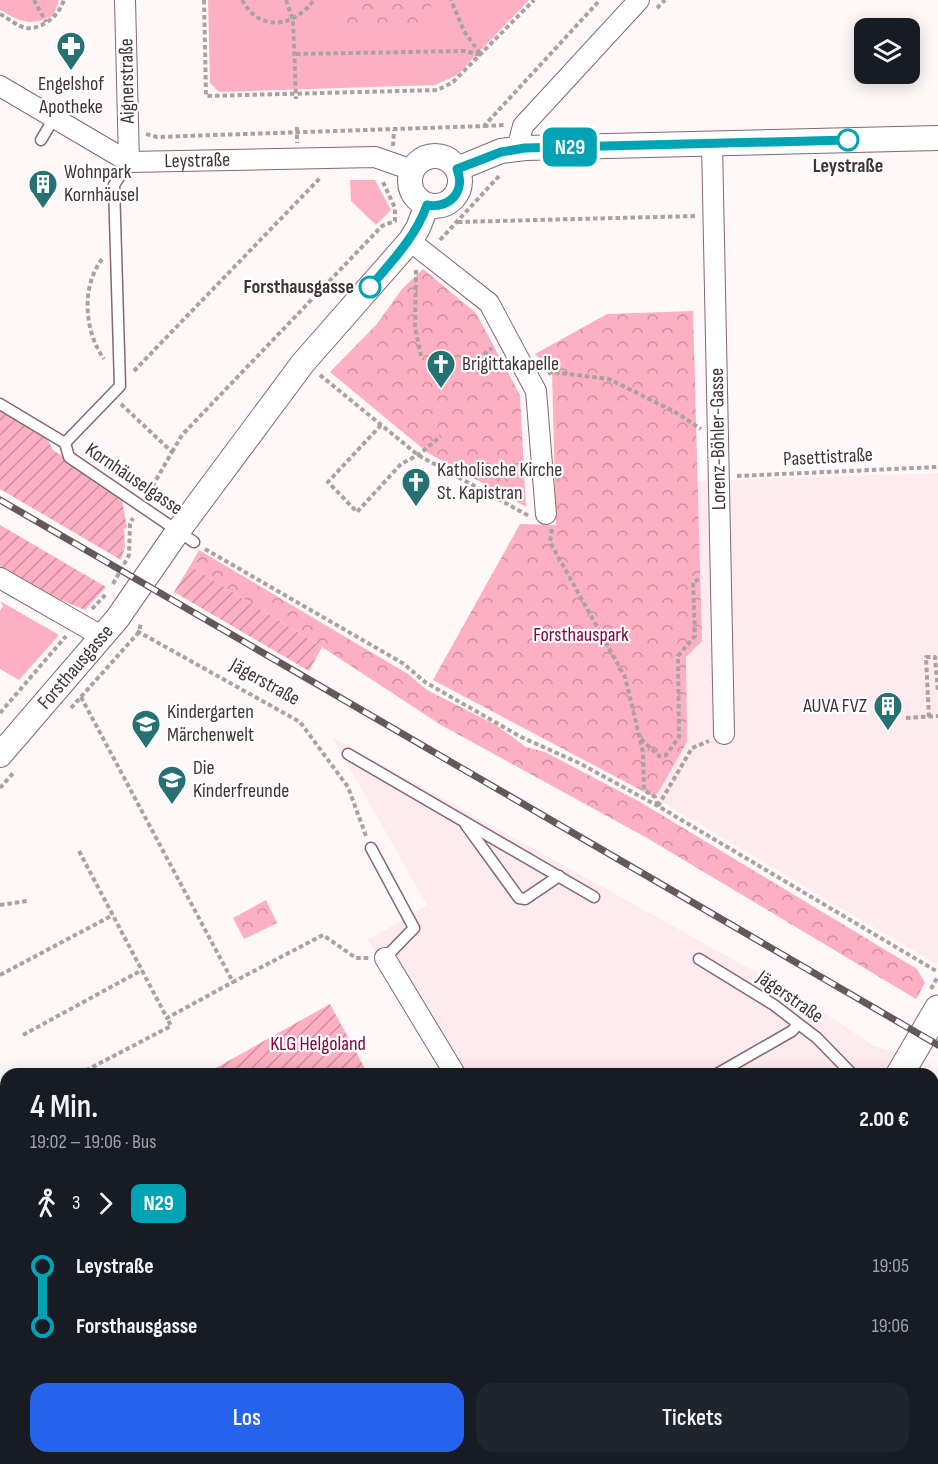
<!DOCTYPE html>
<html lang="de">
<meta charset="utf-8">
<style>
:root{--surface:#171b24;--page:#20242c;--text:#f1f3f6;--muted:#9ea1a6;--accent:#2563eb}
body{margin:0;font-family:"Sofia Sans Condensed",sans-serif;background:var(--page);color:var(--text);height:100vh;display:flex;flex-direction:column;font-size:22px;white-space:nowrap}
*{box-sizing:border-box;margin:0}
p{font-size:20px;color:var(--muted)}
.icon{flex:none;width:33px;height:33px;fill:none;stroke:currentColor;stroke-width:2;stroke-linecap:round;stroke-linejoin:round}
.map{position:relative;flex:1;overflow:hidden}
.sheet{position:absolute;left:0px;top:1068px;width:939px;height:396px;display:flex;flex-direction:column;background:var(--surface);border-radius:18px 18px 0 0;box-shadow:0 3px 15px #0003}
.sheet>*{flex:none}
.badge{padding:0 12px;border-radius:9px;font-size:21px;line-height:39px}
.fabs{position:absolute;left:854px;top:18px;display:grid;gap:12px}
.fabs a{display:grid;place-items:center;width:66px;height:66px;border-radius:12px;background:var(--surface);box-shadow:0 3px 15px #0003;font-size:30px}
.map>.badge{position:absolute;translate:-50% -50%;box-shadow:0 0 0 3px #fff}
.legs{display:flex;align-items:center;gap:9px;height:66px;padding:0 30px;font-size:20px}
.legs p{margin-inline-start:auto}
.headline{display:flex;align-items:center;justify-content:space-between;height:102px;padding:0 30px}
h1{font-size:33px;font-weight:600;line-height:45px}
.primary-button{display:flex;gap:12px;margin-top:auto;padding:12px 30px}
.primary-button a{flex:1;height:69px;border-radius:18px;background:var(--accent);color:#fff;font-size:24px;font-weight:600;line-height:69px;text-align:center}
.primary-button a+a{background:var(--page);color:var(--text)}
ul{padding:0 30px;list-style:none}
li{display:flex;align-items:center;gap:21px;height:60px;font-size:22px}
li i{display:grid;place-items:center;width:9px;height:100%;margin:0 8px;background:currentColor}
li i::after{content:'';width:15px;height:15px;margin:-8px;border:4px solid;border-radius:50%;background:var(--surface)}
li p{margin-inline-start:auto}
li:first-child i{background:linear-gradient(#0000 50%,currentColor 0)}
li:last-child i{background:linear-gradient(currentColor 50%,#0000 0)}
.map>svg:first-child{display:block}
.built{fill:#fdebef}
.grass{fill:#fdb0c1}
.forest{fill:url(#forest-crowns)}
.garden{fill:url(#garden-furrows)}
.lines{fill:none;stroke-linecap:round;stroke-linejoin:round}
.service-casing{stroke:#86686e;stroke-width:13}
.minor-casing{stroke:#86686e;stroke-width:22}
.tertiary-casing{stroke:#86686e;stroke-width:26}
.secondary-casing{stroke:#86686e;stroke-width:29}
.path{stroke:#aaa1a3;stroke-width:4;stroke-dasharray:4.5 3;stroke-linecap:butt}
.service{stroke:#fff;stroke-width:10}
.minor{stroke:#fff;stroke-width:20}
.tertiary{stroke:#fff;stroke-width:24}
.secondary{stroke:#fff;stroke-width:27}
.rail-casing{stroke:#64585a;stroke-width:7}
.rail{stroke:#fff;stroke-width:4.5;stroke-dasharray:14;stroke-linecap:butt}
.line-1-casing{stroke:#fff;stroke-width:14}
.line-1{stroke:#00a3b4;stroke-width:9}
.stop-1-dot{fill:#fff;stroke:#00a3b4;stroke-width:3}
.labels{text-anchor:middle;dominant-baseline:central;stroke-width:4.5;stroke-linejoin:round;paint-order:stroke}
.street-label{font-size:20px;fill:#403336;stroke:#fff}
.poi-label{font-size:20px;fill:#403336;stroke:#fff;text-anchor:start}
.stop-label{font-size:20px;font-weight:bold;fill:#403336;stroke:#fff}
.park-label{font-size:20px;fill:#84043b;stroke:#fff}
</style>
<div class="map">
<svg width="938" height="1464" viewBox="0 0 938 1464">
<defs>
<pattern id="forest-crowns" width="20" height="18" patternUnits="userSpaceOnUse" patternTransform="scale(1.5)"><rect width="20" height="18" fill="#fdb0c1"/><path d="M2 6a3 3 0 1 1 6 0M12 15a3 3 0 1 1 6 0" fill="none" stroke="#ce909e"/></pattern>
<pattern id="garden-furrows" width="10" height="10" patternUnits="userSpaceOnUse" patternTransform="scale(1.5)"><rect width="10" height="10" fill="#fdb0c1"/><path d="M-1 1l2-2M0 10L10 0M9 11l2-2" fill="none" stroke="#ce909e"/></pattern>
</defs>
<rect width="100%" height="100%" fill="#fff8f9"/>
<g class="built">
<polygon points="938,473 938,962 936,964 652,796 658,793 687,742 686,657 702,641 698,481"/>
<polygon points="332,737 799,996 874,1046 915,1059 905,1074 450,1074 368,940 427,905"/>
</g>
<g class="grass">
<path d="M 0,0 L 59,0 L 54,15 C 31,27 21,22 0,10 Z"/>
<polygon points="208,0 529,0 457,75 435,85 219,92 210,83"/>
<polygon points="350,180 375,180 391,210 376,225 351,201"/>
<polygon points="0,601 59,635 19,680 0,669 0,611 3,606"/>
<polygon points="933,1183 938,1184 938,1464 426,1464 423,1458 933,1458"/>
<polygon points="170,1458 214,1458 217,1464 159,1464"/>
</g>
<g class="forest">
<polygon points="345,0 431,0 432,23 345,25"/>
<polygon points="423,269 476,313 520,395 526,507 428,453 330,372 376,325 402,289"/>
<polygon points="693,311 702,641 686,657 687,742 658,793 652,796 433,680 520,524 556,525 552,372 535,354 607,314"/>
<polygon points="199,550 408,674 427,690 496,725 526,747 545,752 642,803 917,969 925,983 916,999 647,838 441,725 322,647 190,566"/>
<polygon points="266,900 277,923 244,939 233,918"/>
</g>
<g class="garden">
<polygon points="0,408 45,435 53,450 121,494 127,527 124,529 125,547 121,560 0,489"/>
<polygon points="0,525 106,587 85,610 42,592 0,567"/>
<polygon points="190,566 322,647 309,671 174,592"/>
<polygon points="330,1004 368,1074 205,1074"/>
<polygon points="6,1198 6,1345 0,1347 0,1201"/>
</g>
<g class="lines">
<g class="service-casing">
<g id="service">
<polyline points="41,140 54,118"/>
<polyline points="0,404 65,443 69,457 194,542"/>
<polyline points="65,443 120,386 114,185 129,162"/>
<polyline points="348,754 594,897"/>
<polyline points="466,825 519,898 525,899 559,876"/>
<polyline points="371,848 414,928 385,958"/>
<polyline points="699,959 774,1005 817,1038 852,1074"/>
<polyline points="717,1074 792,1031 798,1024"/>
</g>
</g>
<g class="minor-casing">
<g id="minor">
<polyline points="125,0 129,162"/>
<path id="s1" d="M 0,86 L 129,162 L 375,157 L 412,170"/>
<polyline points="712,143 724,734"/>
<polyline points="517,149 523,126 639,0"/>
<polyline points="410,241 489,303 536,391 546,514"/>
<polyline points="0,578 103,637"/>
<polyline points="385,958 455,1074"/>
<polyline points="399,1458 402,1464"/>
</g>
</g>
<g class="tertiary-casing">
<g id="tertiary">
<circle cx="435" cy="181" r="25"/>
<polyline points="457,169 501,151 525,148 938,138"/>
<path id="s2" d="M 0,755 L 117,619 L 178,531 L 303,363 L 410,241 L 418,228 L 427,205"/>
</g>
</g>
<g class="secondary-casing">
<g id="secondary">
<polyline points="900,1074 938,1009"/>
<polyline points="933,1148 938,1148"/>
<polyline points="282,1464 295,1458"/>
</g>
</g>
<g class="path">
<polyline points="34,0 46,22"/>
<polyline points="204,0 206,96 438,90 453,82 534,0"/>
<path d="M 242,0 C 260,33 294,27 314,0"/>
<polyline points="286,0 293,20 296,99"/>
<polyline points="657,8 665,0"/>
<path d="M 0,14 C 19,25 26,35 47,22 C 56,16 60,10 64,0"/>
<polyline points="296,54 464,51 481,55 464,31 451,0"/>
<polyline points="484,126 504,125"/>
<polyline points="297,127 297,143"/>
<polyline points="146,134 157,137 484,126 600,0"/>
<polyline points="393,146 394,130"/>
<polyline points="458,222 697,216"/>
<polyline points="440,240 500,175"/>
<path d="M 102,259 C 81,287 84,331 104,359"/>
<polyline points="416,270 415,327 421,356"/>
<polyline points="472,364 492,348"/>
<polyline points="134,371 321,177"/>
<polyline points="548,374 552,372 609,379 675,412 701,429"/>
<polyline points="320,375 418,455 529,516"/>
<polyline points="121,404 172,452 148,494"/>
<polyline points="381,425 328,482 357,512 401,464 418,455 441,436"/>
<polyline points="172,452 182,435 382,226 395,221 395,208 382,180"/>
<polyline points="737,476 938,467"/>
<polyline points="552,529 550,542 625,677 643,752 644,790 655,797 658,806"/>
<polyline points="205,549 404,664 425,682 521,737 579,763 658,806 938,972"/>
<polyline points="113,584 129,555 130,524 133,518"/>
<polyline points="92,609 107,593"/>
<polyline points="137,631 300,722 348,787 366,836"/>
<polyline points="81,697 233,982 323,935 356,958 369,958"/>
<polyline points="71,708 139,632 141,622"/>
<polyline points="0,713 66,636"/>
<polyline points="929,717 926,657 935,657 938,692"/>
<polyline points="906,718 938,716"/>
<polyline points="641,739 659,756 666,755 679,737 678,656 695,636 693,582 702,578"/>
<polyline points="0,788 14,772"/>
<polyline points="658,806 692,748 709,741"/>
<polyline points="79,851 167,1018 233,982"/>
<polyline points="0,905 27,901"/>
<polyline points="0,975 113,915"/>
<polyline points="931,989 938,976"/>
<polyline points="23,1035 142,970"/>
<polyline points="79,1074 171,1026 167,1018"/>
<polyline points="328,1074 336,1069"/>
<polyline points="933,1099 938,1091"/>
<polyline points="0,1118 6,1115"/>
<polyline points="0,1345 6,1342"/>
<polyline points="124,1458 127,1464"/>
<polyline points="372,1458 375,1464"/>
<polyline points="155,1464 166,1458"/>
<polyline points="236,1464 247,1458"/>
<polyline points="342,1464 353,1458"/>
</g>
<use href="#service" class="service"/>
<use href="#minor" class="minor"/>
<use href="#tertiary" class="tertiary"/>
<use href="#secondary" class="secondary"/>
<g class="rail-casing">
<polyline id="rail" points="0,500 938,1045"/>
</g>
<use href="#rail" class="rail"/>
</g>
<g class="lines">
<g class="line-1-casing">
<path id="line-1" d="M 370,287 C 392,261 415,238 427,205 C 450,209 466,191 457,169 L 501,152 L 525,148 L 848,140"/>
</g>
<use href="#line-1" class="line-1"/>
</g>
<defs>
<g id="pharmacy-pin" transform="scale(1.5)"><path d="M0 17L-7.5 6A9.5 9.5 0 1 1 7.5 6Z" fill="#267172" stroke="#fff"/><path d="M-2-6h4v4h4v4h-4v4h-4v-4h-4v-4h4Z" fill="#fff"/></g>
<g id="building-pin" transform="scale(1.5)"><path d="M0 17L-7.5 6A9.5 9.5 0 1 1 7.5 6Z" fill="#267172" stroke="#fff"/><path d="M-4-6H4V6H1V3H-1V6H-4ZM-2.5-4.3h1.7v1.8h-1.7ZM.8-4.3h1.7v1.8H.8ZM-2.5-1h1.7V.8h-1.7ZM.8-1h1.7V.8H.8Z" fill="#fff"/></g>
<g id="church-pin" transform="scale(1.5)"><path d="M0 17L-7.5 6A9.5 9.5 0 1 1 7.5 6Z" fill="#267172" stroke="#fff"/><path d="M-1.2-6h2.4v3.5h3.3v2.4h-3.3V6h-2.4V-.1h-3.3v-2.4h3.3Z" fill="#fff"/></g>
<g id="school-pin" transform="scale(1.5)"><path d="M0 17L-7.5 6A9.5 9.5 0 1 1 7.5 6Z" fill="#267172" stroke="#fff"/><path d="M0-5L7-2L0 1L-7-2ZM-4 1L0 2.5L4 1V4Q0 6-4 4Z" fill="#fff"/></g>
</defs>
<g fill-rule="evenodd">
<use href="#pharmacy-pin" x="71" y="46"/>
<use href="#building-pin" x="43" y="184"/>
<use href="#church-pin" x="441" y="364"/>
<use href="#church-pin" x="416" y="482"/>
<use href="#building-pin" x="888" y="706"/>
<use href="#school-pin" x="146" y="724"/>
<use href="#school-pin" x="172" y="780"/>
</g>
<g class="stop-1-dot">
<circle cx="848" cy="140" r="10"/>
<circle cx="370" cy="287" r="10"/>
</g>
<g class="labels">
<g class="street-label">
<text transform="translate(127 81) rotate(-91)">Aignerstraße</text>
<text stroke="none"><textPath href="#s1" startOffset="218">Leystraße</textPath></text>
<text transform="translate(718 439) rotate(-91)">Lorenz-Böhler-Gasse</text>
<text transform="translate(828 457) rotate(-3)">Pasettistraße</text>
<text transform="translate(134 479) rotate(34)">Kornhäuselgasse</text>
<text stroke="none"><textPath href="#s2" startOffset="116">Forsthausgasse</textPath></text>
<text transform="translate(265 682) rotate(29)">Jägerstraße</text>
<text transform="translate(790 997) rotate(35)">Jägerstraße</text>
</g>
<g class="poi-label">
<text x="71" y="84" text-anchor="middle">Engelshof<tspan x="71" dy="23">Apotheke</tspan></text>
<text x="64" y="172">Wohnpark<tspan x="64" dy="23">Kornhäusel</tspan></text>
<text x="462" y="364">Brigittakapelle</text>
<text x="437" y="470">Katholische Kirche<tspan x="437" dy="23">St. Kapistran</tspan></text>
<text x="867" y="706" text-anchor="end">AUVA FVZ</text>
<text x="167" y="712">Kindergarten<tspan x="167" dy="23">Märchenwelt</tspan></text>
<text x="193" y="768">Die<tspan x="193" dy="23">Kinderfreunde</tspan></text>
</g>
<g class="stop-label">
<text x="848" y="166">Leystraße</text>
<text x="354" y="287" text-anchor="end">Forsthausgasse</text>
</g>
<g class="park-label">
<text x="581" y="635">Forsthauspark</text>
<text x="318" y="1044">KLG Helgoland</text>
</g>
</g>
</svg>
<div class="fabs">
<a><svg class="icon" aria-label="layers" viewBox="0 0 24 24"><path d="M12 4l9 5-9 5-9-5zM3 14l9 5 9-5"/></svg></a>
</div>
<b class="badge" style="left:570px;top:147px;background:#00a3b4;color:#fff">N29</b>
<section class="sheet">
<div class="headline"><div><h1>4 Min.</h1><p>19:02 – 19:06 · Bus</p></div><b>2.00 €</b></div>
<div class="legs"><svg class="icon" aria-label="walk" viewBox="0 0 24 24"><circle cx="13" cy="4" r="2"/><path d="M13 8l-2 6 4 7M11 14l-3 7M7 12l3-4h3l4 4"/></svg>3<svg class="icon" aria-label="forward" viewBox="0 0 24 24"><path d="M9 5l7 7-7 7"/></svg><b class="badge" style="background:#00a3b4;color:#fff">N29</b></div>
<ul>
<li><i style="color:#00a3b4"></i><b>Leystraße</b><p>19:05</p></li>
<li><i style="color:#00a3b4"></i><b>Forsthausgasse</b><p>19:06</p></li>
</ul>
<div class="primary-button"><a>Los</a><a>Tickets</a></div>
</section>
</div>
